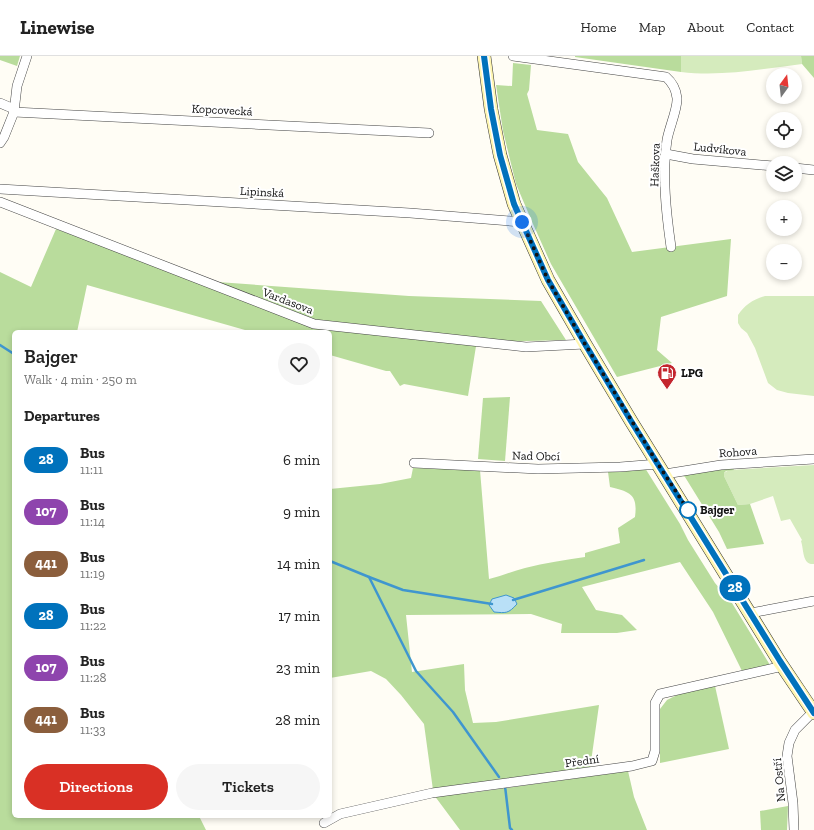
<!DOCTYPE html>
<meta charset="utf-8">
<style>
:root{--surface:#fff;--page:#f6f6f6;--text:#222;--muted:#767676;--line:#e0e0e0;--accent:#d93025}
body{margin:0;font-family:"Zilla Slab",serif;background:var(--page);color:var(--text);height:100vh;display:flex;flex-direction:column;font-size:15px;white-space:nowrap}
*{box-sizing:border-box;margin:0}
p{font-size:13px;color:var(--muted)}
.icon{flex:none;width:22px;height:22px;fill:none;stroke:currentColor;stroke-width:2;stroke-linecap:round;stroke-linejoin:round}
.map{position:relative;flex:1;overflow:hidden}
.side{position:absolute;left:12px;top:274px;width:320px;height:488px;display:flex;flex-direction:column;background:var(--surface);border-radius:6px;box-shadow:0 2px 6px #0003}
.side>*{flex:none}
.badge{padding:0 8px;border-radius:13px;font-size:14px;line-height:26px}
.needle{width:26px;rotate:15deg}
.fabs{position:absolute;left:766px;top:12px;display:grid;gap:8px}
.fabs a{display:grid;place-items:center;width:36px;height:36px;border-radius:50%;background:var(--surface);box-shadow:0 2px 6px #0003;font-size:20px}
.you{position:absolute;width:20px;height:20px;margin:-10px;border:3px solid #fff;border-radius:50%;background:#1a73e8;box-shadow:0 0 0 6px #1a73e833}
.map>.badge{position:absolute;translate:-50% -50%;box-shadow:0 0 0 2px #fff}
h2{padding:0 12px;font-size:15px;line-height:36px}
.round{display:grid;place-items:center;flex:none;width:42px;height:42px;border-radius:21px;background:var(--page)}
.overview{display:flex;align-items:center;justify-content:space-between;height:68px;padding:0 12px}
h1{font-size:19px;font-weight:600;line-height:30px}
.cta{display:flex;gap:8px;margin-top:auto;padding:8px 12px}
.cta a{flex:1;height:46px;border-radius:24px;background:var(--accent);color:#fff;font-size:16px;font-weight:600;line-height:46px;text-align:center}
.cta a+a{background:var(--page);color:var(--text)}
ul{padding:0;list-style:none}
li{display:flex;align-items:center;gap:12px;height:52px;padding:0 12px}
li div{flex:1}
li b{display:block;font-size:15px}
li em{font-style:normal}
li .badge{min-width:44px;font-weight:700;text-align:center}
header{display:flex;align-items:center;gap:24px;box-sizing:border-box;height:56px;padding:0 20px;background:var(--surface);border-bottom:1px solid var(--line)}
header strong{font-size:19px}
nav{display:flex;gap:22px;margin-inline-start:auto;font-size:14px}
.map>svg:first-child{display:block}
.green{fill:#d5ebbd}
.forest{fill:#b9dc9c}
.water{fill:#b9e0f7;stroke:#3f96cf}
.lines{fill:none;stroke-linecap:round;stroke-linejoin:round}
.stream{stroke:#3f96cf;stroke-width:2.5}
.street-casing{stroke:#444;stroke-width:10}
.secondary-casing{stroke:#333;stroke-width:14}
.street{stroke:#fff;stroke-width:9}
.secondary{stroke:#fff6b0;stroke-width:13}
.line-casing{stroke:#fff;stroke-width:9}
.line{stroke:#0072bc;stroke-width:6}
.walk{stroke:#111;stroke-width:4;stroke-dasharray:0 7.2}
.stop-dot{fill:#fff;stroke:#0072bc;stroke-width:2}
.labels{text-anchor:middle;dominant-baseline:central;stroke-width:4;stroke-linejoin:round;paint-order:stroke}
.street-label{font-size:12px;fill:#111;stroke:#fff}
.poi-label{font-size:12px;font-weight:bold;fill:#111;stroke:#fff;text-anchor:start}
.stop-label{font-size:12px;font-weight:bold;fill:#111;stroke:#fff;text-anchor:start}
</style>
<header>
<strong>Linewise</strong>
<nav><a>Home</a><a>Map</a><a>About</a><a>Contact</a></nav>
</header>
<div class="map">
<svg width="814" height="774" viewBox="0 0 814 774">
<rect width="100%" height="100%" fill="#fffdf5"/>
<g class="green">
<path d="M 681,0 L 801,0 L 802,8 C 762,13 721,21 681,16 Z"/>
<path d="M 765,240 L 814,240 L 814,340 L 788,337 L 777,334 L 768,327 L 755,292 L 747,277 L 741,272 L 738,267 L 738,259 C 745,249 752,244 765,240 Z"/>
<path d="M 814,409 L 814,508 C 802,509 804,494 801,485 L 802,484 L 790,463 L 781,465 L 773,440 L 750,448 L 738,449 L 724,420 L 724,417 L 729,414 Z"/>
</g>
<g class="forest">
<polygon points="0,0 20,0 17,10 0,4"/>
<polygon points="575,0 681,0 681,16 575,1"/>
<polygon points="801,0 814,0 814,22 802,8"/>
<polygon points="513,7 531,9 529,34 527,38 537,74 568,78 578,106 607,142 632,196 731,183 727,240 661,261 657,294 672,307 617,321 551,208 533,168 516,128 503,75 496,29 512,30"/>
<polygon points="56,173 204,225 409,240 541,245 566,284 494,286 477,284 468,340 404,328 400,330 390,315 386,315 330,299 330,276 252,276 87,229 77,276 14,276 14,760 199,760 206,774 0,774 0,216 31,231"/>
<polygon points="510,341 505,405 478,403 483,342"/>
<path d="M 413,412 L 480,414 L 489,523 C 502,520 513,515 525,512 C 545,507 565,504 585,501 L 585,497 L 620,487 L 618,472 L 635,461 C 638,438 630,436 610,431 L 608,416 L 622,416 L 645,412 L 680,468 L 688,484 L 715,527 L 732,547 L 770,609 L 742,615 L 713,556 L 680,506 L 582,531 L 596,554 L 622,559 L 637,574 L 617,577 L 561,577 L 562,568 L 531,558 L 406,559 L 412,616 L 464,608 L 465,634 L 473,667 L 496,666 L 599,649 L 590,713 L 433,734 L 424,668 L 401,639 L 386,623 L 371,615 L 330,622 L 330,433 L 380,428 L 411,422 Z"/>
<polygon points="733,412 734,414 726,415 724,417 724,420 738,449 750,448 764,488 727,493 719,476 685,421 681,419"/>
<polygon points="715,630 729,693 660,707 660,653 667,644 683,636"/>
<polygon points="628,715 634,741 647,774 460,774 434,739 470,737"/>
<polygon points="788,750 787,774 761,774 760,755"/>
</g>
<path class="water" d="M 506,539 L 514,542 L 517,548 C 508,558 506,557 494,556 L 489,549 L 492,543 Z"/>
<g class="lines">
<g class="stream">
<polyline points="0,289 14,298"/>
<polyline points="330,505 369,521 416,615 453,656 499,721"/>
<polyline points="369,521 403,534 492,548"/>
<polyline points="513,544 644,504"/>
<polyline points="505,730 510,772 512,774"/>
</g>
<g class="street-casing">
<g id="street">
<path d="M 513,0 L 666,21 C 673,27 676,33 677,42 C 678,52 669,72 667,84 C 662,119 666,156 671,191"/>
<polyline points="0,47 14,53"/>
<polyline points="14,56 429,77"/>
<polyline points="0,87 4,81 14,56 17,30 27,0"/>
<polyline points="666,98 693,103 773,110"/>
<polyline points="795,112 814,114"/>
<polyline points="0,133 410,157 522,166"/>
<polyline points="0,146 314,268 526,291 585,288"/>
<polyline points="414,407 538,413 620,411 658,408"/>
<polyline points="665,418 721,409 814,403"/>
<polyline points="751,557 814,545"/>
<polyline points="324,767 340,758 432,737 632,710 652,705 655,695 655,647 660,638 783,610"/>
<polyline points="794,774 793,747 787,700 789,687 795,674 813,656"/>
</g>
</g>
<g class="secondary-casing">
<polyline id="secondary" points="484,0 491,53 500,99 514,148 548,224 585,288 631,365 779,605 814,657"/>
</g>
<use href="#street" class="street"/>
<use href="#secondary" class="secondary"/>
</g>
<g class="lines">
<g class="line-casing">
<polyline id="line" points="484,0 491,53 500,99 514,148 548,224 585,288 631,365 780,605 814,657"/>
</g>
<use href="#line" class="line"/>
<polyline class="walk" points="522,166 548,224 585,288 658,408 688,454"/>
</g>
<defs>
<g id="fuel-pin" transform="scale(1)"><path d="M0 17L-7.5 6A9.5 9.5 0 1 1 7.5 6Z" fill="#c4262e" stroke="#fff"/><path d="M-5.5-6h7V0h2V4h1.3V-2.5L3-4.5l.8-.8L6-3V5H2.5V1h-1V6h-7ZM-4.2-4.7v3.2H.2V-4.7Z" fill="#fff"/></g>
</defs>
<g fill-rule="evenodd">
<use href="#fuel-pin" x="667" y="317"/>
</g>
<circle class="stop-dot" cx="688" cy="454" r="8"/>
<g class="labels">
<g class="street-label">
<text transform="translate(222 54) rotate(3)">Kopcovecká</text>
<text transform="translate(720 93) rotate(6)">Ludvíkova</text>
<text transform="translate(655 109) rotate(-88)">Haškova</text>
<text transform="translate(262 136) rotate(3)">Lipinská</text>
<text transform="translate(288 245) rotate(21)">Vardasova</text>
<text transform="translate(738 396) rotate(-4)">Rohova</text>
<text transform="translate(536 400) rotate(1)">Nad Obcí</text>
<text transform="translate(582 705) rotate(-8)">Přední</text>
<text transform="translate(779 724) rotate(-95)">Na Ostří</text>
</g>
<g class="poi-label">
<text x="681" y="317">LPG</text>
</g>
<g class="stop-label">
<text x="700" y="454">Bajger</text>
</g>
</g>
</svg>
<div class="fabs">
<a><svg class="needle" viewBox="-14 -14 28 28"><path d="M0-13l5 13h-10z" fill="#e53935"/><path d="M0 13l5-13h-10z" fill="#767676"/></svg></a>
<a><svg class="icon" aria-label="locate" viewBox="0 0 24 24"><circle cx="12" cy="12" r="6"/><path d="M12 2v4M12 18v4M2 12h4M18 12h4"/></svg></a>
<a><svg class="icon" aria-label="layers" viewBox="0 0 24 24"><path d="M12 4l9 5-9 5-9-5zM3 14l9 5 9-5"/></svg></a>
<a>+</a>
<a>−</a>
</div>
<div class="you" style="left:522px;top:166px"></div>
<b class="badge" style="left:735px;top:532px;background:#0072bc;color:#fff">28</b>
<section class="side">
<div class="overview"><div><h1>Bajger</h1><p>Walk · 4 min · 250 m</p></div><a class="round"><svg class="icon" aria-label="heart" viewBox="0 0 24 24"><path d="M12 20l-8-8c-3-5 5-10 8-4 3-6 11-1 8 4z"/></svg></a></div>
<h2>Departures</h2>
<ul>
<li><span class="badge" style="background:#0072bc;color:#fff">28</span><div><b>Bus</b><p>11:11</p></div><em>6 min</em></li>
<li><span class="badge" style="background:#8e44ad;color:#fff">107</span><div><b>Bus</b><p>11:14</p></div><em>9 min</em></li>
<li><span class="badge" style="background:#8b5e3c;color:#fff">441</span><div><b>Bus</b><p>11:19</p></div><em>14 min</em></li>
<li><span class="badge" style="background:#0072bc;color:#fff">28</span><div><b>Bus</b><p>11:22</p></div><em>17 min</em></li>
<li><span class="badge" style="background:#8e44ad;color:#fff">107</span><div><b>Bus</b><p>11:28</p></div><em>23 min</em></li>
<li><span class="badge" style="background:#8b5e3c;color:#fff">441</span><div><b>Bus</b><p>11:33</p></div><em>28 min</em></li>
</ul>
<div class="cta"><a>Directions</a><a>Tickets</a></div>
</section>
</div>
